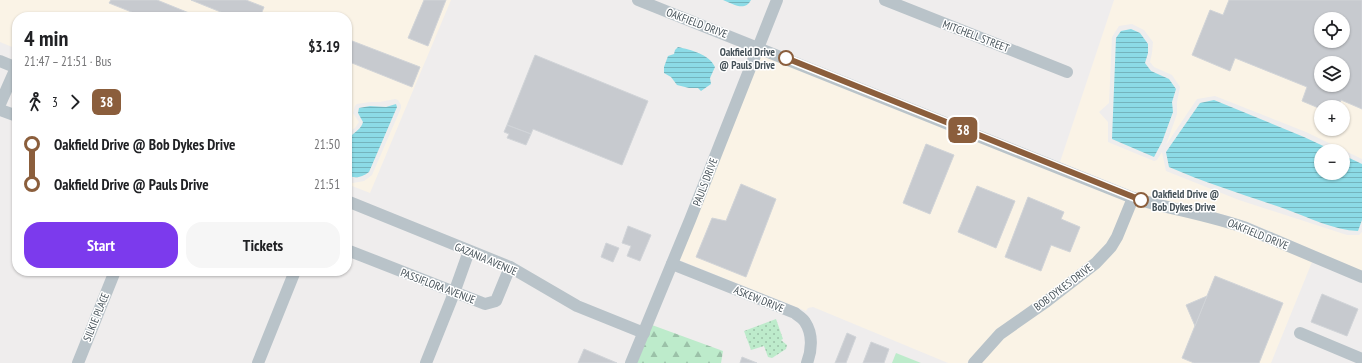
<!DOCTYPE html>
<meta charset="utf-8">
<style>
:root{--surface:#fff;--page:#f6f6f6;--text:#202124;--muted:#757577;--accent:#7c3aed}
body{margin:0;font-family:"PT Sans Narrow",sans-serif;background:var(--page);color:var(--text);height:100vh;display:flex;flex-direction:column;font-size:15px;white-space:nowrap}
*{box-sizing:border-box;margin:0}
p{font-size:13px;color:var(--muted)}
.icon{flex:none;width:22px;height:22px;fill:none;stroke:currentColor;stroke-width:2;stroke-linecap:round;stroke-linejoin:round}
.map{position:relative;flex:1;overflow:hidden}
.details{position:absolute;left:12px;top:12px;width:340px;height:264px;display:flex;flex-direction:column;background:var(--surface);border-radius:16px;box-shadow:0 1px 3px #0004}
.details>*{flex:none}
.badge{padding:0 8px;border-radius:6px;font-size:14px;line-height:26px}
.fabs{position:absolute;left:1314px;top:12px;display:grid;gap:8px}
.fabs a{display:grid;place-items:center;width:36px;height:36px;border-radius:50%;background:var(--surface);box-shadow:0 1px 3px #0004;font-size:20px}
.map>.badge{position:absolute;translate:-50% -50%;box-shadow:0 0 0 2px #fff}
.legs{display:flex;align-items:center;gap:6px;height:44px;padding:0 12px;font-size:13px}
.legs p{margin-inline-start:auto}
.summary{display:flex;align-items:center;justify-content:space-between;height:68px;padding:0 12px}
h1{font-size:22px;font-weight:800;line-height:30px}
.primary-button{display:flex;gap:8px;margin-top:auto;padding:8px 12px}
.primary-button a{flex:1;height:46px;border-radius:16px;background:var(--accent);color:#fff;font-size:16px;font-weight:800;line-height:46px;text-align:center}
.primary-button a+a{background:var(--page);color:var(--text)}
ul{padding:0 12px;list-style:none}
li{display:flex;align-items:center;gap:14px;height:40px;font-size:15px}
li i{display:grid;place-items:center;width:6px;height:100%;margin:0 5px;background:currentColor}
li i::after{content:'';width:10px;height:10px;margin:-5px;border:3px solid;border-radius:50%;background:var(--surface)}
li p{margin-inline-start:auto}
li:first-child i{background:linear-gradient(#0000 50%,currentColor 0)}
li:last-child i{background:linear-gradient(currentColor 50%,#0000 0)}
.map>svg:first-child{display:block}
.commercial{fill:#faf3e6;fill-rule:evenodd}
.grass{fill:url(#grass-dots)}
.forest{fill:url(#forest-firs)}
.pitch{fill:#bdebcb}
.water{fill:url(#water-rules)}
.building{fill:#c7cacf;stroke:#d1d4d8;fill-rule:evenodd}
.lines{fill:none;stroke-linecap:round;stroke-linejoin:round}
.minor{stroke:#b9c3c9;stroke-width:12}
.line-1-casing{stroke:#fff;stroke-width:9}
.line-1{stroke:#8b5e3c;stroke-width:6}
.stop-1-dot{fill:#fff;stroke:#8b5e3c;stroke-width:2}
.labels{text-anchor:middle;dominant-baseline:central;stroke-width:3;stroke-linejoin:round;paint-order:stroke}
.street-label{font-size:11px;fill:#465259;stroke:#fff}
.stop-label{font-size:11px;font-weight:bold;fill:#465259;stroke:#fff;text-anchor:end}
</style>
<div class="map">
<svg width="1362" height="363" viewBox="0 0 1362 363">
<defs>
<pattern id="grass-dots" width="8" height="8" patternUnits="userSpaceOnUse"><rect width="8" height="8" fill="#bdebcb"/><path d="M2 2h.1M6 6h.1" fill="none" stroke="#9bc1a8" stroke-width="1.8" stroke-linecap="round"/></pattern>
<pattern id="forest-firs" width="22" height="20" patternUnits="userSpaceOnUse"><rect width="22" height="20" fill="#bdebcb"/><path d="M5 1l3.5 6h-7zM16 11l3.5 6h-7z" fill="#9bc1a8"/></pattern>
<pattern id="water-rules" width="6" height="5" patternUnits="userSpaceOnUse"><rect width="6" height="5" fill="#8cdbe6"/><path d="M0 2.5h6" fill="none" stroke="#74b4bd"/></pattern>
</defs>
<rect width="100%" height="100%" fill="#efeded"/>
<g class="commercial">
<polygon points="0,0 451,0 370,193 347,184 347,181 353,183 364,181 372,175 401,108 401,105 398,100 395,99 380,102 370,102 357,104 355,106 353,113 359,122 355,128 347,133 347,17 17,17 17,49 0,42"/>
<path d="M 1114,0 L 1362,0 L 1362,159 L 1306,132 L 1215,96 L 1197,99 L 1166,145 L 1177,114 L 1177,102 L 1180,87 L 1172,75 L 1154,67 L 1150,62 L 1152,53 L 1153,42 L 1144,30 L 1132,24 L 1119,26 L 1112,37 L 1109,103 L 1099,112 L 1108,122 L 1108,142 L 1154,161 L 1157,160 L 1162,152 L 1166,171 L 1239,200 L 1347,235 L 1359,235 L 1362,232 L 1362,271 L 1248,222 L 1211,211 L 1154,198 L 1135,192 L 1060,162 ZM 1321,19 L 1343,19 L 1343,41 L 1321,41 ZM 1321,63 L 1343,63 L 1343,85 L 1321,85 ZM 1321,107 L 1343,107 L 1343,129 L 1321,129 Z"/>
<polygon points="761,55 1126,201 1112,235 1107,243 1093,258 1044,296 998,329 967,363 948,363 813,307 808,308 806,311 679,260"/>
<polygon points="1136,205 1151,209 1208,222 1244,233 1312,262 1271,363 981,363 1004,338 1099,267"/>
</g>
<polygon class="grass" points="776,319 783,339 781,340 787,345 786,349 772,358 768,357 764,346 751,350 744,331"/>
<polygon class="forest" points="652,325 723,351 721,363 637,363"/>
<polygon class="pitch" points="896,353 921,363 892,363"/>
<g class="water">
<path d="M 723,0 L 751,0 C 745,12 733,4 723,0 Z"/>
<polygon points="1131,29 1140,33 1148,44 1148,53 1145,63 1151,71 1169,79 1176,89 1172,102 1173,112 1162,142 1154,157 1112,139 1116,38 1121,31"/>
<path d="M 678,47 C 691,50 709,54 715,67 L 710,78 L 711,84 L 701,91 L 698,88 L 689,88 L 677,85 L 671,77 L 664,73 L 664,67 L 668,56 L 674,54 L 675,50 Z"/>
<path d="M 1214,100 L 1304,137 L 1334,151 L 1321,151 L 1321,173 L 1343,173 L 1343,155 L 1362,164 L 1362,220 L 1358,231 C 1334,230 1310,218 1288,210 C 1248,196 1208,184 1169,167 L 1166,152 L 1200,103 Z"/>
<path d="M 396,104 L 397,107 L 369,172 C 361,178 356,178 347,176 C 347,166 344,143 351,136 C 356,131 361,129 363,122 L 358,113 L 359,108 L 370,106 L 386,107 Z"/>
</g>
<g class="building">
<polygon points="111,0 157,0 199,17 144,17 109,3"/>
<polygon points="191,0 246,0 264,7 260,17 233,17"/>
<polygon points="424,0 446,0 428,46 408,38"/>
<path d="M 1229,0 L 1362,0 L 1362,109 L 1341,100 L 1338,107 L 1321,107 L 1321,109 L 1302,101 L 1307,87 L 1235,58 L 1230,71 L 1192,55 L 1210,10 L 1223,15 ZM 1321,19 L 1343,19 L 1343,41 L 1321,41 ZM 1321,63 L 1343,63 L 1343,85 L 1321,85 Z"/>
<polygon points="347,39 420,67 412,87 347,61"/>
<polygon points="535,55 648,101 622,165 533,129 531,134 507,125"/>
<polygon points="507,125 531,134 526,145 507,138 509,134 504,132"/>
<polygon points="926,144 954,155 930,214 903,203"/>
<polygon points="741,184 776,199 746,277 696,257 712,218 726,221"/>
<polygon points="977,186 1015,201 996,248 958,232"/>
<polygon points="1028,197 1064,212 1061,219 1080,227 1070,252 1051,245 1041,271 1005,257"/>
<polygon points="628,226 651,235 640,261 627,256 631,246 622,243"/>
<polygon points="606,243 619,248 613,262 601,257"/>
<polygon points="1215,276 1283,303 1259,363 1194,363 1182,358"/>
<polygon points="1322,294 1358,309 1347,336 1311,322"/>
<polygon points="1207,296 1195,326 1186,305"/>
<polygon points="847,333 856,337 846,363 835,363"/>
<polygon points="871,342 889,349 884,363 863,363"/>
<polygon points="584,349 617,363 578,363"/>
<polygon points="742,357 757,363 740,363"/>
</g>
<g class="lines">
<g class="minor">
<path d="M 638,0 L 1133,198 C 1170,209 1209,215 1246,228 L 1362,277"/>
<polyline points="885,0 1067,72"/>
<polyline points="0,61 17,68"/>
<polyline points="0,104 16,68"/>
<polyline points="0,110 17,116"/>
<polyline points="347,201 510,267 577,306 644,333"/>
<polyline points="347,250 485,304 496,301 510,267"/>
<path d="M 672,264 L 795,313 C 798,316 803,318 805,322 C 813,334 812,350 807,363"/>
<polyline points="1300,333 1362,359"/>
<polyline points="78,363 115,271"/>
<polyline points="258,363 295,271"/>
<polyline points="426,363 454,293 469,251"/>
<polyline points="631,363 690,220 777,0"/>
<polyline points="974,363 1000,334 1047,301 1096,263 1111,247 1117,237 1133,198"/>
</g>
</g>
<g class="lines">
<g class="line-1-casing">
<polyline id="line-1" points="786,58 1141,200"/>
</g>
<use href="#line-1" class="line-1"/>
</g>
<g class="stop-1-dot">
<circle cx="786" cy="58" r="7"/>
<circle cx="1141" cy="200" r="7"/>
</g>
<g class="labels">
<g class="street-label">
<text transform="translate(697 23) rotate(21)">OAKFIELD DRIVE</text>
<text transform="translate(976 36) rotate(21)">MITCHELL STREET</text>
<text transform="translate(705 182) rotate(-69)">PAULS DRIVE</text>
<text transform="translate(1258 234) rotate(22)">OAKFIELD DRIVE</text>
<text transform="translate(486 259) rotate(23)">GAZANIA AVENUE</text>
<text transform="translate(438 286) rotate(21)">PASSIFLORA AVENUE</text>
<text transform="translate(1063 287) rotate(-37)">BOB DYKES DRIVE</text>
<text transform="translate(759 299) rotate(22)">ASKEW DRIVE</text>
<text transform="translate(96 317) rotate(-68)">SILKIE PLACE</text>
</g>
<g class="stop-label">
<text x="775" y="52">Oakfield Drive<tspan x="775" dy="13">@ Pauls Drive</tspan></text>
<text x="1152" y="194" text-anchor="start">Oakfield Drive @<tspan x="1152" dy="13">Bob Dykes Drive</tspan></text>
</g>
</g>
</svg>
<div class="fabs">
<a><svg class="icon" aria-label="locate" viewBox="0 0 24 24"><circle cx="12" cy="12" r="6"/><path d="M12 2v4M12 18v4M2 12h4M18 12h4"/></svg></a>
<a><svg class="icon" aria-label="layers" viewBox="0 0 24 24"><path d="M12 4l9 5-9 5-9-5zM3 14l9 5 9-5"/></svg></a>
<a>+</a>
<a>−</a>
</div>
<b class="badge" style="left:963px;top:130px;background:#8b5e3c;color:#fff">38</b>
<section class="details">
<div class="summary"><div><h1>4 min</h1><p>21:47 – 21:51 · Bus</p></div><b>$3.19</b></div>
<div class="legs"><svg class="icon" aria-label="walk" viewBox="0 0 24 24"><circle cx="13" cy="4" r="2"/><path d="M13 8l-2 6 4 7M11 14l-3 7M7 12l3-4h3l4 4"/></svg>3<svg class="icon" aria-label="forward" viewBox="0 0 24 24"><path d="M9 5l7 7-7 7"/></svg><b class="badge" style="background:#8b5e3c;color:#fff">38</b></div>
<ul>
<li><i style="color:#8b5e3c"></i><b>Oakfield Drive @ Bob Dykes Drive</b><p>21:50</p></li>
<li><i style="color:#8b5e3c"></i><b>Oakfield Drive @ Pauls Drive</b><p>21:51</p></li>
</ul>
<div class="primary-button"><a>Start</a><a>Tickets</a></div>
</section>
</div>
